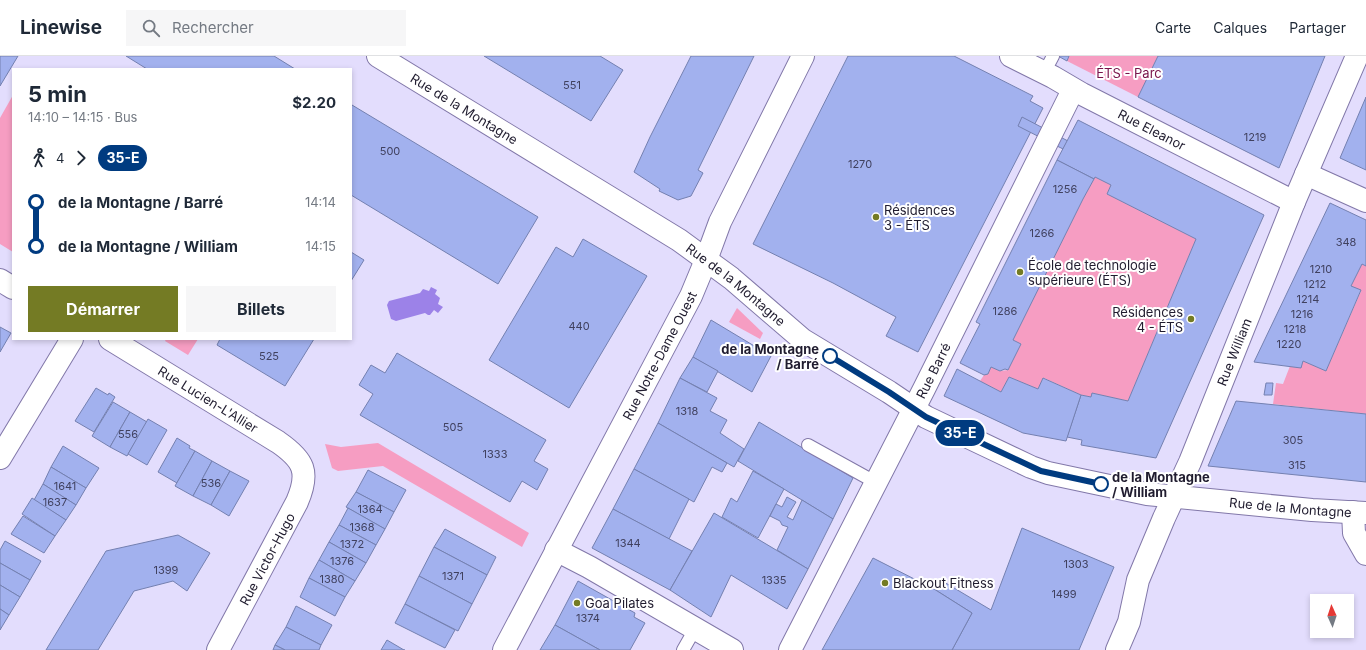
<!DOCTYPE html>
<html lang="fr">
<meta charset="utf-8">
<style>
:root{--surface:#fff;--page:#f6f6f7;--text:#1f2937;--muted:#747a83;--line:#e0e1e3;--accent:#747b24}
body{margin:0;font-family:Inter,sans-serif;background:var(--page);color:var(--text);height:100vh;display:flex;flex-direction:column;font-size:15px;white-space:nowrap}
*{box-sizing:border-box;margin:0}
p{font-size:13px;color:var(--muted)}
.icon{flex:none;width:22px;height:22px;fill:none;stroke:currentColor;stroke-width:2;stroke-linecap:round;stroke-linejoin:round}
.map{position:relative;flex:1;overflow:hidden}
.drawer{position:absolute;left:12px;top:12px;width:340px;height:272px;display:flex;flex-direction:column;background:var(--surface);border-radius:0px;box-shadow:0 2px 6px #0003}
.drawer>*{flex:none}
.badge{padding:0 8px;border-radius:13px;font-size:14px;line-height:26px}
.needle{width:26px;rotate:357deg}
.controls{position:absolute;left:1310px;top:538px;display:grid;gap:8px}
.controls a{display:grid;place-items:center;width:44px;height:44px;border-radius:0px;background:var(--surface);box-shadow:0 2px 6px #0003;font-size:20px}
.map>.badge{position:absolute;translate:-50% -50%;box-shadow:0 0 0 2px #fff}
.legs{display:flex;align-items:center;gap:6px;height:44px;padding:0 16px;font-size:13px}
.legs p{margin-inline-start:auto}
.head{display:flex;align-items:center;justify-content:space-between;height:68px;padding:0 16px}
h1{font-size:22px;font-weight:700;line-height:30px}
.action{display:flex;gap:8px;margin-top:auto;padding:8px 16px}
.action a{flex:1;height:46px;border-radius:0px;background:var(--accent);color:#fff;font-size:16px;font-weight:700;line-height:46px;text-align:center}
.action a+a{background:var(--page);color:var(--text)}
ul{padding:0 16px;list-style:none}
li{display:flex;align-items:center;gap:14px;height:44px;font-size:15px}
li i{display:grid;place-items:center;width:6px;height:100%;margin:0 5px;background:currentColor}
li i::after{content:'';width:10px;height:10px;margin:-5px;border:3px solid;border-radius:50%;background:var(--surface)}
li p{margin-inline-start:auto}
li:first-child i{background:linear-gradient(#0000 50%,currentColor 0)}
li:last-child i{background:linear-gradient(currentColor 50%,#0000 0)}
header{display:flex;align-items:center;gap:24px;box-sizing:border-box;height:56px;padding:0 20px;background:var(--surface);border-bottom:1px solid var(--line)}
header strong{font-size:19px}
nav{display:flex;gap:22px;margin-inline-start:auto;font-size:14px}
.search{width:280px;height:36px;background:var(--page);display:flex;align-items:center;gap:10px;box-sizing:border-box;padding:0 14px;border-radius:0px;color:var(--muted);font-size:15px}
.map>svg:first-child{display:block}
.green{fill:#f69dc2}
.water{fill:#9c82e8}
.building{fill:#a2b1ee;stroke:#7480b0}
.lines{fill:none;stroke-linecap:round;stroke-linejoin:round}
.lane-casing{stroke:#8278a9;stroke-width:14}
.street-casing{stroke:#8278a9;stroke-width:24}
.secondary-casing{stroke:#8278a9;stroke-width:24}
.lane{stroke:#fff;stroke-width:12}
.street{stroke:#fff;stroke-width:22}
.secondary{stroke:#fff;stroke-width:22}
.line-1-casing{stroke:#fff;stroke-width:9}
.line-1{stroke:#003b80;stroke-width:6}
.poi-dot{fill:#747b24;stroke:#fff;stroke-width:1.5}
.stop-1-dot{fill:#fff;stroke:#003b80;stroke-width:2}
.labels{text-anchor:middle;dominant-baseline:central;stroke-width:4;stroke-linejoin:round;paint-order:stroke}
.number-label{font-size:11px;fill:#40415f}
.park-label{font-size:13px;fill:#78134a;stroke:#fff}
.street-label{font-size:13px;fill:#201c2f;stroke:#fff}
.poi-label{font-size:13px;fill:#201c2f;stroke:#fff;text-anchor:start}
.stop-label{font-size:13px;font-weight:bold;fill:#201c2f;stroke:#fff;text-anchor:end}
</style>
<header>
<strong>Linewise</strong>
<div class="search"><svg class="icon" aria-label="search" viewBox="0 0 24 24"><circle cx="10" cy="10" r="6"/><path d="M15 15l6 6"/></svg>Rechercher</div>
<nav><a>Carte</a><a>Calques</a><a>Partager</a></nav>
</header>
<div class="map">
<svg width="1366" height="594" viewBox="0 0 1366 594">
<rect width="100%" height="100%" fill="#e3ddfd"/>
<g class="green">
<polygon points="1069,0 1158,0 1138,41 1067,5"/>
<polygon points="13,39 13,196 0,188 0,62"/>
<polygon points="1095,121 1111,129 1107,138 1196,183 1128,345 1092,337 1091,341 1081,339 1044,322 1038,333 1009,321 1001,336 980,325 984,319 988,318 991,311 1000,315 1008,314 1021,288 1013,284 1083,143"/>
<polygon points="1362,208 1366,210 1366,358 1273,348 1276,327 1283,328 1290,310 1301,311 1303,305 1326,315 1361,235 1351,230"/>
<polygon points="737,252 763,277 760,283 729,266"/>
<polygon points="166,283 198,283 188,299 165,285"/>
<polygon points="378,387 529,477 522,491 383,410 338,415 332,412 325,388 341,391"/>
</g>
<polygon class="water" points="431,231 437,234 435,238 440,242 438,248 443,251 438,257 434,254 430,259 428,259 425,257 396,265 391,263 387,249 389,245 420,237 423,233 429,235"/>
<g class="building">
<polygon points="0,0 18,0 0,30"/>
<polygon points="126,0 274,0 295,13 147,13"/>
<polygon points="484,0 600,0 623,14 591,65"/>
<polygon points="691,0 754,0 698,114 703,117 691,140 678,144 659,135 660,133 634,116 650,81"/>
<polygon points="848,0 954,0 1033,40 1030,45 1043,52 918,296 886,280 896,261 833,227 753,188"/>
<polygon points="1058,0 1069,0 1067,5"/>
<polygon points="1158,0 1325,0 1279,112 1138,41"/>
<polygon points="1366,41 1366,114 1340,102"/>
<polygon points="352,49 538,161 498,228 351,139 351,51"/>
<polygon points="1022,61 1068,85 1063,93 1018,70"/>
<polygon points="1078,64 1264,159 1156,402 1081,389 1082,384 1067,381 1081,339 1091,341 1092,337 1128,345 1196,183 1107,138 1111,129 1095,121 1094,123 1057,104"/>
<polygon points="1057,104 1094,123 1083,143 1013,284 1021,288 1008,314 1005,313 1000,315 991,311 988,318 984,319 960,307 980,268 976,266"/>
<polygon points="1330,147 1366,164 1366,210 1362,208 1351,230 1361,234 1326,315 1303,305 1301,312 1254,306"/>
<polygon points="583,183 647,220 569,352 489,304 556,191 573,201"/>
<polygon points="351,196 364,204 351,225"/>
<polygon points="711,264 771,300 752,336 693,301"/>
<polygon points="0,271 11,277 0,296"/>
<polygon points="220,283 314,283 285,330 217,289"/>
<polygon points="397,297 546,384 534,405 548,413 537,434 522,425 510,446 360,359 373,338 359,329 371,309 385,317"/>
<polygon points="693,301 718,315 707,336 680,322"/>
<polygon points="957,313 1001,336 1009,321 1038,333 1043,322 1081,339 1066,385 1023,377 944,340"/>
<polygon points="680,322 717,342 710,355 727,364 720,377 744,393 734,411 658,367"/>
<polygon points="1266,327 1273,327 1272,339 1264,339"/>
<polygon points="96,332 108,339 109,337 115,341 94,376 75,365"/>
<polygon points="1236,345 1366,358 1366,426 1208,410"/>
<polygon points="113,346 130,356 110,391 92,380"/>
<polygon points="130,356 147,366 127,400 110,391"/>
<polygon points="148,363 167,374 147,409 128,398"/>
<polygon points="759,366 853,422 833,463 738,405"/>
<polygon points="658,367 727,407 722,416 712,411 694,446 634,413"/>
<polygon points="177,382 190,390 189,392 195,395 177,427 158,416"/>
<polygon points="63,390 99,412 86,432 51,411"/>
<polygon points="195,395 212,405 193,440 175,430"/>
<polygon points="212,405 230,415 211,449 193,440"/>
<polygon points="51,411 86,432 76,449 43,428"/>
<polygon points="634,413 689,443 669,483 613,453"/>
<polygon points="368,414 406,434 394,456 356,436"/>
<polygon points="230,415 249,425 229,460 211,449"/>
<polygon points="753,415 784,433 758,482 722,461 731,442 737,446"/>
<polygon points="43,428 76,449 66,464 34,444"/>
<polygon points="356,436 394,456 385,473 346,451"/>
<polygon points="787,441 796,446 787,461 793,464 802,444 833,463 808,513 777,494 788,471 782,469 780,465 770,460 776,448 782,451"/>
<polygon points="32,442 66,464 55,480 22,458"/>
<polygon points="348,452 385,473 376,489 339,469"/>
<polygon points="613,453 692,495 670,534 592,492"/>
<polygon points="714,457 808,513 787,553 731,519 711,561 670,534"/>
<polygon points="23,460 55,480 44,497 11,478"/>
<polygon points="339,469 376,489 366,507 329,486"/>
<polygon points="1022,472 1114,511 1079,594 952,594 972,557 934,533 939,523 991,554"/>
<polygon points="445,473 496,501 487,519 434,491"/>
<polygon points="178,479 210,497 187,535 173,525 134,535 98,594 46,594 106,495"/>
<polygon points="5,485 41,505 30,524 0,507 0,494"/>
<polygon points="329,486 366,507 355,525 319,504"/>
<polygon points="434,491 487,519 472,548 419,520"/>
<polygon points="873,502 934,533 972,557 952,594 822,594"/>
<polygon points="319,504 355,525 345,541 309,522"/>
<polygon points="0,507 30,524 20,541 0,529"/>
<polygon points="419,520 472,548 458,575 405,548"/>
<polygon points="309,522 345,541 335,560 300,541"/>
<polygon points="578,525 635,557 634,561 645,567 630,594 600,594 555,569"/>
<polygon points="0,529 20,541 9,559 0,553"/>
<polygon points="405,548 455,574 445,592 395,567"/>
<polygon points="296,550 332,569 321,589 286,571"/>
<polygon points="0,553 9,559 0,574"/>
<polygon points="555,569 600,594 540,594"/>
<polygon points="286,571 321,589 319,594 285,594 275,589"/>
<polygon points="387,584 404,594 405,594 381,594"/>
<polygon points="275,589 285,594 273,594"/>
</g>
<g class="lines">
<g class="lane-casing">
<g id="lane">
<polyline points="1044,17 1053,0"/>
<polyline points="808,389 875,426"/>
<polyline points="683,594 695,573"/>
</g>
</g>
<g class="street-casing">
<g id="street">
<path id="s1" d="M 1011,0 L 1053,21 L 1082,38 L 1294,146"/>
<polyline points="1306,118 1366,145"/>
<polyline points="0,224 13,232"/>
<path id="s2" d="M 110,283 L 278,386 C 304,404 310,416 297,446 L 218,594"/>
<polyline points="0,402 72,283"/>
<polyline points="1353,456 1354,477 1366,498"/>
<polyline points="556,494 589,511 732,594"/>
<path id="s3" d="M 790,594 L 924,333 L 1073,34"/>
<path id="s4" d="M 1117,594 L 1129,566 L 1138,524 L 1164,462 L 1190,406 L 1294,146 L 1357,0"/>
</g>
</g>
<g class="secondary-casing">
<g id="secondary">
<path id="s5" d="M 378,0 L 679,184 L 731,222 L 803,284 L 889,336 L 926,361 L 1031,411 L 1048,417 L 1147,438 L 1312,454 L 1366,457"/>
<path id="s6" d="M 504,594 L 691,240 L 706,204 L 720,166 L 803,0"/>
</g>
</g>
<use href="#lane" class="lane"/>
<use href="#street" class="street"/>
<use href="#secondary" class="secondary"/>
</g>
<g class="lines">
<g class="line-1-casing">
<polyline id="line-1" points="830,300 889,336 926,361 1041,415 1101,428"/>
</g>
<use href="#line-1" class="line-1"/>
</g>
<g class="poi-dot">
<circle cx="876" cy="161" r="4"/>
<circle cx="1020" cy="216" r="4"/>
<circle cx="1191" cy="263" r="4"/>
<circle cx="885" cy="527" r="4"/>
<circle cx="577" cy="547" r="4"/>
</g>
<g class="stop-1-dot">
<circle cx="830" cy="300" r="7"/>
<circle cx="1101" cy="428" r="7"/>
</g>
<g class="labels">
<g class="number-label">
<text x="572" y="29">551</text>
<text x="1255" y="81">1219</text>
<text x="390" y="95">500</text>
<text x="860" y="108">1270</text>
<text x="1065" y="133">1256</text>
<text x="1042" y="177">1266</text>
<text x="1346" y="186">348</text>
<text x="1321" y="213">1210</text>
<text x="1315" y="228">1212</text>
<text x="1308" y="243">1214</text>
<text x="1005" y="255">1286</text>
<text x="1302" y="258">1216</text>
<text x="579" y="270">440</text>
<text x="1295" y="273">1218</text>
<text x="1289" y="288">1220</text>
<text x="269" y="300">525</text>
<text x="687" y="355">1318</text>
<text x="453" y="371">505</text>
<text x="128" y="378">556</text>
<text x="1293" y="384">305</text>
<text x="495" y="398">1333</text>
<text x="1297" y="409">315</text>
<text x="211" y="427">536</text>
<text x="65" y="430">1641</text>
<text x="55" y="446">1637</text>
<text x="370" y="453">1364</text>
<text x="362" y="471">1368</text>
<text x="628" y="487">1344</text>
<text x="352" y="488">1372</text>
<text x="342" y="505">1376</text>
<text x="1076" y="508">1303</text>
<text x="166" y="514">1399</text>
<text x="453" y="520">1371</text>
<text x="332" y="523">1380</text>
<text x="774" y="524">1335</text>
<text x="1064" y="538">1499</text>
<text x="588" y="562">1374</text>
</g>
<g class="park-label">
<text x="1129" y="17">ÉTS - Parc</text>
</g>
<g class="street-label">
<text stroke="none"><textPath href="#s5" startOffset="101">Rue de la Montagne</textPath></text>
<text stroke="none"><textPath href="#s1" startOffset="159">Rue Eleanor</textPath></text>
<text stroke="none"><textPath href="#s5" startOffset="425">Rue de la Montagne</textPath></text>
<text stroke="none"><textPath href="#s4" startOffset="321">Rue William</textPath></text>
<text stroke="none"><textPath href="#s6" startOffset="333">Rue Notre-Dame Ouest</textPath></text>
<text stroke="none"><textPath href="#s3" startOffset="314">Rue Barré</textPath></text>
<text stroke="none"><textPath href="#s2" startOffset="115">Rue Lucien-L'Allier</textPath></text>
<text stroke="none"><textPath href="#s5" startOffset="1037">Rue de la Montagne</textPath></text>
<text transform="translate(267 503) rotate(-62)">Rue Victor-Hugo</text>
</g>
<g class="poi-label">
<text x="884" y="154">Résidences<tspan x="884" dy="15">3 - ÉTS</tspan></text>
<text x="1028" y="209">École de technologie<tspan x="1028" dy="15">supérieure (ÉTS)</tspan></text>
<text x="1183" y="256" text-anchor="end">Résidences<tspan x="1183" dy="15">4 - ÉTS</tspan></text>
<text x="893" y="527">Blackout Fitness</text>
<text x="585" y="547">Goa Pilates</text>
</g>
<g class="stop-label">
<text x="819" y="293">de la Montagne<tspan x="819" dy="15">/ Barré</tspan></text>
<text x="1112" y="421" text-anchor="start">de la Montagne<tspan x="1112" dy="15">/ William</tspan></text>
</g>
</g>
</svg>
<div class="controls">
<a><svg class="needle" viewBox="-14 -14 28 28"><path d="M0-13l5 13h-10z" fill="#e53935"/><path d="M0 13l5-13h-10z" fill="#747a83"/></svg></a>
</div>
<b class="badge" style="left:960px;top:377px;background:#003b80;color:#fff">35-E</b>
<section class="drawer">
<div class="head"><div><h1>5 min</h1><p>14:10 – 14:15 · Bus</p></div><b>$2.20</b></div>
<div class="legs"><svg class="icon" aria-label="walk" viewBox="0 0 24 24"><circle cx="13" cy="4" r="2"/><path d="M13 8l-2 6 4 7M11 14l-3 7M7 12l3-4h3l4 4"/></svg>4<svg class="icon" aria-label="forward" viewBox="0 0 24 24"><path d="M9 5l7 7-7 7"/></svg><b class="badge" style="background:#003b80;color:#fff">35-E</b></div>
<ul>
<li><i style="color:#003b80"></i><b>de la Montagne / Barré</b><p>14:14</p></li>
<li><i style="color:#003b80"></i><b>de la Montagne / William</b><p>14:15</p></li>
</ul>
<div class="action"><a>Démarrer</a><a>Billets</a></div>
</section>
</div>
